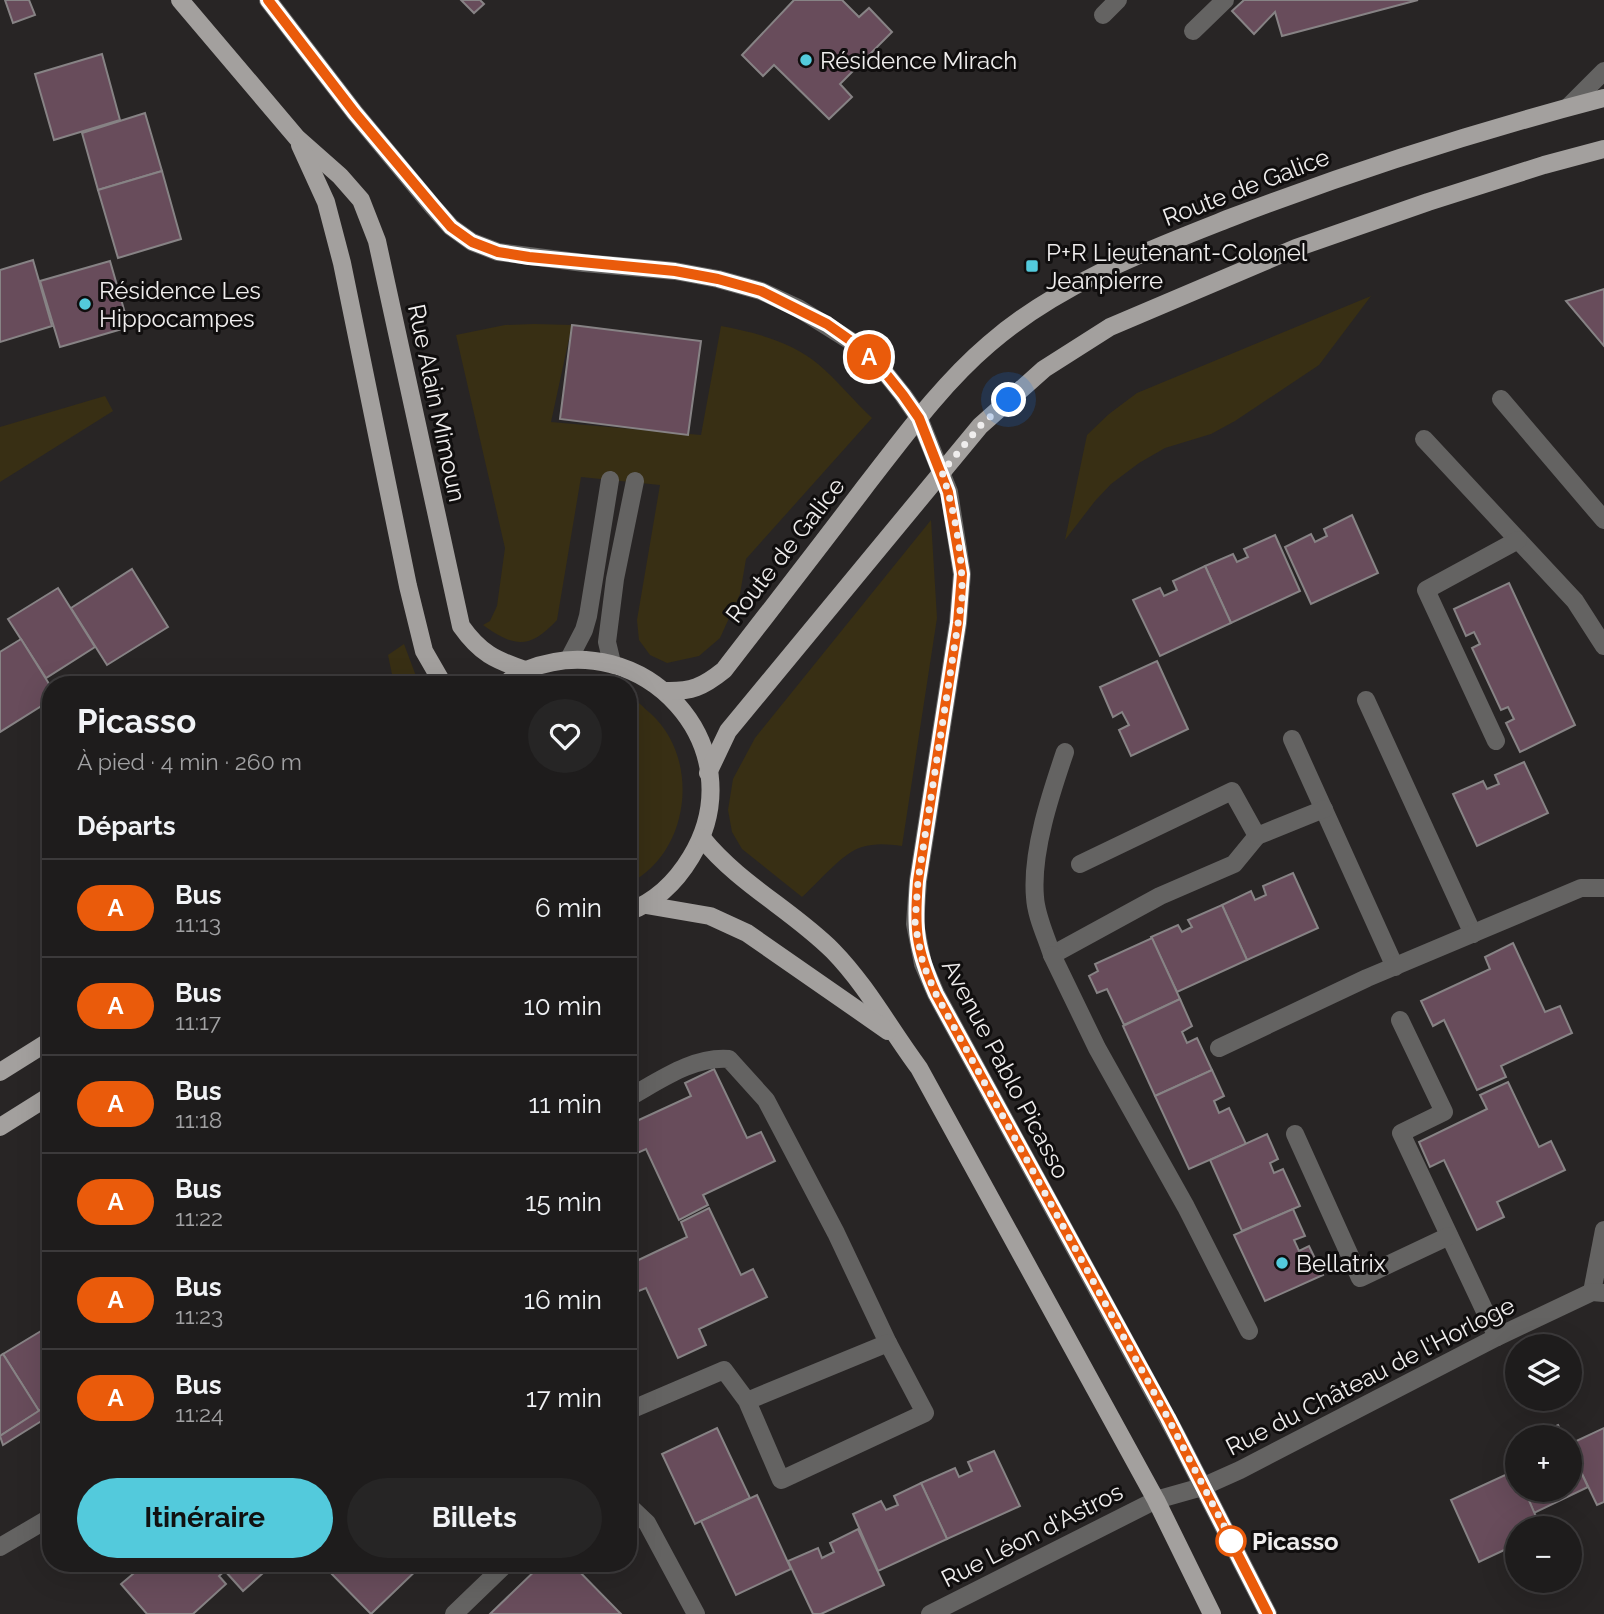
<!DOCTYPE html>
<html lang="fr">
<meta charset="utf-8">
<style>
:root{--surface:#1e1c1c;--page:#262525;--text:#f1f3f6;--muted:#a1a1a3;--line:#3c3a3b;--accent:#53cadc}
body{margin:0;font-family:Raleway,sans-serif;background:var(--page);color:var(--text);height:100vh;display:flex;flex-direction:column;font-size:26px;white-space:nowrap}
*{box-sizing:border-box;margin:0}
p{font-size:23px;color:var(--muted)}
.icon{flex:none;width:38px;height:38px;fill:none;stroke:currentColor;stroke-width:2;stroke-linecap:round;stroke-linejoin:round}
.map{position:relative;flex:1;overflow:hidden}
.sheet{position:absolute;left:42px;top:676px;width:595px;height:896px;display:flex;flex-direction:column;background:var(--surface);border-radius:28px;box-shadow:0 7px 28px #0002,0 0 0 2px var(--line)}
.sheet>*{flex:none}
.badge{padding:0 14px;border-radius:23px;font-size:24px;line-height:46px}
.tools{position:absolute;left:1505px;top:1334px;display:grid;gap:14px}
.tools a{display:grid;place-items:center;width:77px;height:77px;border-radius:50%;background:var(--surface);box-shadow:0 7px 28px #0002,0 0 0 2px var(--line);font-size:35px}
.you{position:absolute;width:35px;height:35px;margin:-18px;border:5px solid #fff;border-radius:50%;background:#1a73e8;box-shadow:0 0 0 10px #1a73e833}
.map>.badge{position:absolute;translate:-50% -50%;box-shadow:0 0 0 4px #fff}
h2{padding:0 35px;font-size:26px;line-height:63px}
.round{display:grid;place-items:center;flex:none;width:74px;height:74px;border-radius:37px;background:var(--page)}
.head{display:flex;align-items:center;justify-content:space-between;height:119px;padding:0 35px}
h1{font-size:33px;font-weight:700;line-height:52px}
.cta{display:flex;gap:14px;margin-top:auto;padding:14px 35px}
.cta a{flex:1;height:80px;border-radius:42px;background:var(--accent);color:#111;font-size:28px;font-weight:700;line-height:80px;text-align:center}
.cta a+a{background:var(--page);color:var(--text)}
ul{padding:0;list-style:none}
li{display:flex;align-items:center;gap:21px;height:98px;padding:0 35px;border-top:2px solid var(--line)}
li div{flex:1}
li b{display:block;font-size:26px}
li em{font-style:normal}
li .badge{min-width:77px;font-weight:700;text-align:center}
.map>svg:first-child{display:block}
.green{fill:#382f14}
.building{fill:#684c5b;stroke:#878385;stroke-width:2}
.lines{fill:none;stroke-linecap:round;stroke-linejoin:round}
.minor{stroke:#646362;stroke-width:18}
.major{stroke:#a3a09e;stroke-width:18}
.line-casing{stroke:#fff;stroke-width:16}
.line{stroke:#ea5b0b;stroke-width:10}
.walk{stroke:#efeded;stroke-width:7;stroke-dasharray:0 12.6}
.poi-dot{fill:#53cadc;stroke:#100e0e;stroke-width:2.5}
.stop-dot{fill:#fff;stroke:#ea5b0b;stroke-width:3.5}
.labels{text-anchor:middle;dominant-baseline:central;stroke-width:6;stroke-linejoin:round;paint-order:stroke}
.poi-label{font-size:24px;fill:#efeded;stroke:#100e0e;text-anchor:start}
.street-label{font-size:24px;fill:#efeded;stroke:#100e0e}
.stop-label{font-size:24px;font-weight:bold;fill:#efeded;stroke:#100e0e;text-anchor:start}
</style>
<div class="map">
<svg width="1604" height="1614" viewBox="0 0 1604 1614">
<rect width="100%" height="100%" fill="#282525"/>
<g class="green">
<polygon points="1371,296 1319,365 1235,421 1211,434 1165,448 1139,463 1111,484 1095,501 1065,540 1087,435 1109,414 1137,393"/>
<path d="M 534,324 L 572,325 L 551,422 L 701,435 L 721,326 C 754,332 792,342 818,364 C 837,380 854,401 872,418 L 746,559 L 740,594 L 720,638 L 699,656 L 667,663 L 650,655 L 639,640 L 637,620 L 660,485 L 581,477 L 557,620 C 530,649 515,648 483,625 L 490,621 L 497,606 L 505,548 L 456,335 L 505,325 Z"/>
<polygon points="105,396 113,411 0,482 0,427"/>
<path d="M 931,520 L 937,618 L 902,846 C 888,844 875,843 862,847 C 843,852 818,883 802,897 L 742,849 L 732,832 L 728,810 L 733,779 L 755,738 Z"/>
<polygon points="404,644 419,684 394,684 388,655"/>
<path d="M 628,696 C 637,700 643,707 650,713 C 701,758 691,853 628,884 Z"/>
</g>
<g class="building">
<polygon points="5,0 29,0 35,15 13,23"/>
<polygon points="461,0 480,0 484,4 474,13"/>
<polygon points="794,0 842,0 859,17 869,8 892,32 840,84 852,97 829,119 774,65 763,76 742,55"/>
<polygon points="1244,0 1418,0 1282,36 1275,12 1254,34 1232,11"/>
<polygon points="102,54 120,120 54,140 35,74"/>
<polygon points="145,113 162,171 98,190 82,133"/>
<polygon points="162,171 181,239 118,258 98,190"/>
<polygon points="33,260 52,326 0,342 0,270"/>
<polygon points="110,261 129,327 60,347 40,281"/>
<polygon points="1604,289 1604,346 1566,301"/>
<polygon points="572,325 701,341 688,435 560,419"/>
<polygon points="1352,515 1378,573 1311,604 1285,547 1311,534 1315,542 1327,536 1324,529"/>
<polygon points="1275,535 1300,591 1231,623 1205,566 1233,554 1237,562 1248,557 1244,549"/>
<polygon points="1205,566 1231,623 1160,656 1133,600 1160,588 1164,596 1177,590 1173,581"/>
<polygon points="132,569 168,627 107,665 71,608"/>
<polygon points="1509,583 1575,725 1520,752 1506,723 1514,719 1508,707 1501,710 1472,648 1480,644 1474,632 1466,636 1454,609"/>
<polygon points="58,588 95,647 46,678 8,619"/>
<polygon points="21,639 51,687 51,700 0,732 0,652"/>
<polygon points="1157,661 1188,729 1131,756 1119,730 1129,725 1122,712 1113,717 1100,687"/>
<polygon points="1524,762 1548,813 1477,846 1453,794 1483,781 1487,789 1499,784 1495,775"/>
<polygon points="1293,873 1318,928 1247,960 1222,905 1251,891 1255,900 1266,895 1263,886"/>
<polygon points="1222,905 1247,960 1177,992 1151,937 1178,925 1182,932 1192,927 1188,920"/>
<polygon points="1152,938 1180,999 1124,1025 1107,989 1097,993 1089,976 1098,971 1095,964"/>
<polygon points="1513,943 1545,1012 1560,1006 1572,1033 1501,1066 1506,1077 1477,1090 1444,1020 1433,1026 1421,1001 1490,969 1485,957"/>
<polygon points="1180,999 1192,1026 1182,1032 1187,1043 1197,1038 1212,1070 1155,1096 1123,1026"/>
<polygon points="714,1069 747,1138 761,1132 775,1161 703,1195 708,1205 679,1220 646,1149 633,1155 628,1143 628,1125 691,1096 685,1083"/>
<polygon points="1212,1070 1224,1096 1214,1101 1219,1113 1229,1108 1246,1144 1189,1169 1155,1096"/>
<polygon points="1508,1082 1539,1147 1551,1141 1565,1170 1497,1202 1504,1217 1477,1230 1444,1160 1430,1167 1419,1142 1487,1109 1480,1095"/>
<polygon points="1267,1134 1278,1159 1270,1163 1274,1173 1283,1169 1300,1206 1242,1231 1210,1160"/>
<polygon points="709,1208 741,1275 753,1269 767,1297 699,1329 706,1345 678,1358 646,1288 631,1294 628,1288 628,1265 687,1237 681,1222"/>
<polygon points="1293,1209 1305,1236 1294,1240 1299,1251 1309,1246 1323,1275 1265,1301 1234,1235"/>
<polygon points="51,1325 51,1403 39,1411 3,1354"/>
<polygon points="3,1354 39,1411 0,1436 0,1356"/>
<polygon points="51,1403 51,1415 3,1445 0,1436"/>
<polygon points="1558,1425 1564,1437 1533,1437"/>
<polygon points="717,1428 750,1498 695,1524 662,1454"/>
<polygon points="1604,1428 1604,1502 1597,1505 1570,1449 1570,1444"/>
<polygon points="1517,1444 1517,1474 1507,1450"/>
<polygon points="1570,1449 1588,1487 1534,1513 1524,1489 1570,1489"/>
<polygon points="994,1451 1020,1506 947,1539 921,1483 955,1468 959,1477 972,1471 968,1462"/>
<polygon points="1516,1470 1517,1489 1524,1489 1541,1528 1517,1528 1517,1544 1479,1562 1451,1500"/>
<polygon points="921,1483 947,1539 878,1571 853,1514 881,1501 886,1510 898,1505 894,1496"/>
<polygon points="757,1495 791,1569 736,1595 701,1521"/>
<polygon points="858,1529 884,1585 821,1614 813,1614 788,1561 818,1548 822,1558 834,1552 830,1543"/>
<polygon points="146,1563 234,1563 219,1576 226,1584 193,1614 147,1614 121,1584"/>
<polygon points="234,1563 252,1563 262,1574 243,1591 225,1571"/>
<polygon points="321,1563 424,1563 371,1614"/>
<polygon points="543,1563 571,1563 621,1614 490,1614"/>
</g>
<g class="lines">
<g class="minor">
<polyline points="268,0 355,113 433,207 451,227 472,242 498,252 584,263 675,271 718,279 761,291 798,308 854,343 887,375 903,395 919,418 949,492 962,574 958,623 918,881 915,924 923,964 936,994 1177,1436 1268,1614"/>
<polyline points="1103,15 1118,0"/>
<polyline points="1193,31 1225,0"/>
<polyline points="1568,107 1604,71"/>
<polyline points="1501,399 1604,520"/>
<polyline points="1424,439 1575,601 1604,646"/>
<polyline points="569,659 584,630 588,616 610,480"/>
<polyline points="612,663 607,642 615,579 635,481"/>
<polyline points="1366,700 1473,934"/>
<polyline points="1292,739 1395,967"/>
<polyline points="1496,741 1426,590 1518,540"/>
<path d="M 1065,752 C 1051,793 1031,852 1035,897 C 1036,916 1046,936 1052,955 L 1160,896 L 1234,864 L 1257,836"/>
<polyline points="1080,864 1232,791 1257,836 1324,809"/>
<polyline points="1052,955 1097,1048 1186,1207 1249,1331"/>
<polyline points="1400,1020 1444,1112 1401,1133 1497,1337"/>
<polyline points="1219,1048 1367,978 1581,888 1604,888"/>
<path d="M 628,1098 C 659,1081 693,1056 729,1059 L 766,1100 L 836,1233 L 888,1343"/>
<polyline points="1295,1134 1360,1278 1449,1236"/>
<polyline points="1592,1292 1604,1230"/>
<polyline points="628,1411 724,1370 747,1401 781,1480 925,1413 888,1343 747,1401"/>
<polyline points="628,1505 647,1523 696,1614"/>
<polyline points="0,1547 51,1517"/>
<polyline points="454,1614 507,1563"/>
<polyline points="930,1614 1156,1500 1202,1487 1240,1470 1497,1337 1592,1292 1604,1293"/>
</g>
<g class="major">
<path d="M 180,0 L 297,138 L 340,176 L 361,200 L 377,241 L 461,626 C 480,653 495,660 525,670"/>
<polyline points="300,145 326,202 342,263 408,586 424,651 443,684"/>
<path d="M 504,684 C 511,680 519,673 526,670 C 644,623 757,748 691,857 C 676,882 655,902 628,912"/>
<path d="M 664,691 C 691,692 703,687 724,670 C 771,609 818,549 864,488 C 903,438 941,385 989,344 C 1058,284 1146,251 1230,218 C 1353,171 1477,131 1604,98"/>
<polyline points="708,773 728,731 980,426 1044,369 1110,327 1296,248 1428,202 1544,165 1604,149"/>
<path d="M 702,838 C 739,884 792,910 833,951 C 867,986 890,1029 919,1068 L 1156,1500 L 1212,1614"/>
<polyline points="646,905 710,916 747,933 888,1031"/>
<polyline points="0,1072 51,1040"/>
<polyline points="0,1127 51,1095"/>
</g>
</g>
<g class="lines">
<g class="line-casing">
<path id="line" d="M 268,0 L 355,113 L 433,206 L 451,227 L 472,242 L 498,252 L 529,257 L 675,271 L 718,279 L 761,291 L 827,324 L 854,343 L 887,375 L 903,395 L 919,418 L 948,492 L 962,574 L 958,623 L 918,881 C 914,929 916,949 936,994 L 1168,1418 L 1268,1614"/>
</g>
<use href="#line" class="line"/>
<path class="walk" d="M 1009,400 L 980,426 L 942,472 C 955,512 963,556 962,598 L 918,881 L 915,924 L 923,964 L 936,994 L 1168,1418 L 1236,1549 L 1231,1541"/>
</g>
<g class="poi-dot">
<circle cx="806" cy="60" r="7"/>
<rect x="1025" y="259" width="14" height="14" rx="3.5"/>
<circle cx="85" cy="304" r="7"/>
<circle cx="1282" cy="1263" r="7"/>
</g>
<circle class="stop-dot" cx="1231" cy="1541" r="14"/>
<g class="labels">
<g class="poi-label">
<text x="820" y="60">Résidence Mirach</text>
<text x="1046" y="252">P+R Lieutenant-Colonel<tspan x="1046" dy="28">Jeanpierre</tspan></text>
<text x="99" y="290">Résidence Les<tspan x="99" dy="28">Hippocampes</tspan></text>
<text x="1296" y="1263">Bellatrix</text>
</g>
<g class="street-label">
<text transform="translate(1246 187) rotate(-21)">Route de Galice</text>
<text transform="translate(437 403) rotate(78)">Rue Alain Mimoun</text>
<text transform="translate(785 550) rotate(-52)">Route de Galice</text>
<text transform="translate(1006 1069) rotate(62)">Avenue Pablo Picasso</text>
<text transform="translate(1370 1376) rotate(-27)">Rue du Château de l'Horloge</text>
<text transform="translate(1032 1535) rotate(-27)">Rue Léon d'Astros</text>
</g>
<g class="stop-label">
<text x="1252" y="1541">Picasso</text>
</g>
</g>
</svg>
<div class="tools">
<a><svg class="icon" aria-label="layers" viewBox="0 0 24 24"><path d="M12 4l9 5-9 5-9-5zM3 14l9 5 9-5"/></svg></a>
<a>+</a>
<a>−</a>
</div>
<div class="you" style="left:1009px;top:400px"></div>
<b class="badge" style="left:869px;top:357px;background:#ea5b0b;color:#fff">A</b>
<section class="sheet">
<div class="head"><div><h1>Picasso</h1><p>À pied · 4 min · 260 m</p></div><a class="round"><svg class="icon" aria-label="heart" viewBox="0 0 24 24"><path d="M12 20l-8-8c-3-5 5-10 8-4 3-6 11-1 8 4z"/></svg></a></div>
<h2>Départs</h2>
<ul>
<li><span class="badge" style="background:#ea5b0b;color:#fff">A</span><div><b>Bus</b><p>11:13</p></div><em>6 min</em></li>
<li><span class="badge" style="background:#ea5b0b;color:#fff">A</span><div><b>Bus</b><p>11:17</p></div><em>10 min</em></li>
<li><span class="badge" style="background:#ea5b0b;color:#fff">A</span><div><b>Bus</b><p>11:18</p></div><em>11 min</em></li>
<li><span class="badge" style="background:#ea5b0b;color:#fff">A</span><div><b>Bus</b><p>11:22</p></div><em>15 min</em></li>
<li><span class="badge" style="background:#ea5b0b;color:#fff">A</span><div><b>Bus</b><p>11:23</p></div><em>16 min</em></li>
<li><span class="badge" style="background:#ea5b0b;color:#fff">A</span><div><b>Bus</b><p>11:24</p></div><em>17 min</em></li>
</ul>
<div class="cta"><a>Itinéraire</a><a>Billets</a></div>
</section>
</div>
